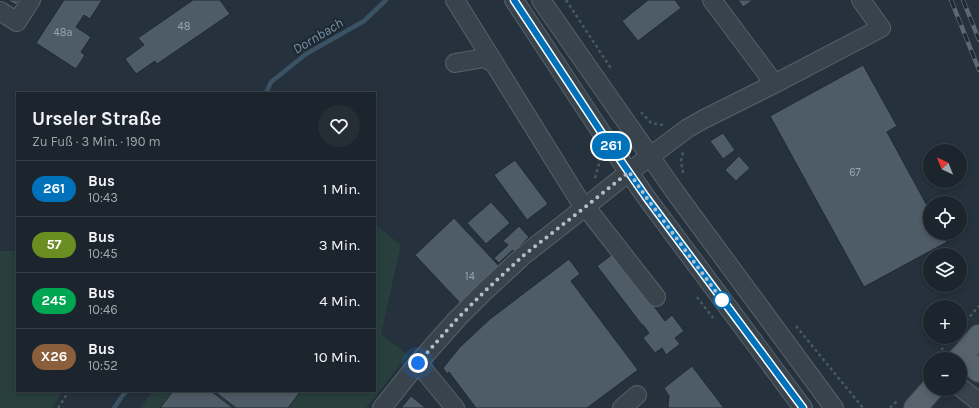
<!DOCTYPE html>
<html lang="de">
<meta charset="utf-8">
<style>
:root{--surface:#1c252d;--page:#252d35;--text:#f1f3f6;--muted:#a0a5aa;--line:#3a4249}
body{margin:0;font-family:Karla,sans-serif;background:var(--page);color:var(--text);height:100vh;display:flex;flex-direction:column;font-size:15px;white-space:nowrap}
*{box-sizing:border-box;margin:0}
p{font-size:13px;color:var(--muted)}
.icon{flex:none;width:22px;height:22px;fill:none;stroke:currentColor;stroke-width:2;stroke-linecap:round;stroke-linejoin:round}
.map{position:relative;flex:1;overflow:hidden}
.sheet{position:absolute;left:16px;top:92px;width:360px;height:300px;display:flex;flex-direction:column;background:var(--surface);border-radius:0px;box-shadow:0 2px 6px #0003,0 0 0 1px var(--line)}
.sheet>*{flex:none}
.badge{padding:0 8px;border-radius:13px;font-size:14px;line-height:26px}
.needle{width:26px;rotate:317deg}
.buttons{position:absolute;left:923px;top:144px;display:grid;gap:8px}
.buttons a{display:grid;place-items:center;width:44px;height:44px;border-radius:50%;background:var(--surface);box-shadow:0 2px 6px #0003,0 0 0 1px var(--line);font-size:20px}
.you{position:absolute;width:20px;height:20px;margin:-10px;border:3px solid #fff;border-radius:50%;background:#1a73e8;box-shadow:0 0 0 6px #1a73e833}
.map>.badge{position:absolute;translate:-50% -50%;box-shadow:0 0 0 2px #fff}
.round{display:grid;place-items:center;flex:none;width:42px;height:42px;border-radius:21px;background:var(--page)}
.head{display:flex;align-items:center;justify-content:space-between;height:68px;padding:0 16px}
h1{font-size:19px;font-weight:700;line-height:30px}
ul{padding:0;list-style:none}
li{display:flex;align-items:center;gap:12px;height:56px;padding:0 16px;border-top:1px solid var(--line)}
li div{flex:1}
li b{display:block;font-size:15px}
li em{font-style:normal}
li .badge{min-width:44px;font-weight:700;text-align:center}
.map>svg:first-child{display:block}
.green{fill:#283f3e}
.lines{fill:none;stroke-linecap:round;stroke-linejoin:round}
.stream{stroke:#3b5164;stroke-width:4.5}
.building{fill:#4e5c67;stroke:#1f2a33}
.minor-casing{stroke:#56616a;stroke-width:20}
.major-casing{stroke:#414c55;stroke-width:24}
.path{stroke:#465b5b;stroke-width:2.5;stroke-dasharray:3 3;stroke-linecap:butt}
.minor{stroke:#38434c;stroke-width:18}
.major{stroke:#56626c;stroke-width:22}
.rail-casing{stroke:#5b6773;stroke-width:4.5}
.rail{stroke:#1d2831;stroke-width:3;stroke-dasharray:9;stroke-linecap:butt}
.line-casing{stroke:#fff;stroke-width:9}
.line{stroke:#0072bc;stroke-width:6}
.walk{stroke:#b4bec7;stroke-width:4;stroke-dasharray:0 7.2}
.stop-dot{fill:#fff;stroke:#0072bc;stroke-width:2}
.labels{text-anchor:middle;dominant-baseline:central;stroke-width:4;stroke-linejoin:round;paint-order:stroke}
.number-label{font-size:11px;fill:#9aa6af}
.water-label{font-size:14px;font-style:italic;fill:#7692aa;stroke:#1d2831}
</style>
<div class="map">
<svg width="979" height="408" viewBox="0 0 979 408">
<rect width="100%" height="100%" fill="#25313c"/>
<g class="green">
<polygon points="375,224 401,245 381,334 408,355 366,408 140,408 153,391 375,391"/>
<polygon points="3,251 17,251 17,391 63,391 52,408 0,408 0,252"/>
</g>
<g class="lines">
<g class="stream">
<polyline points="266,93 271,82 306,54 364,21 386,0"/>
<polyline points="114,408 123,395 127,391"/>
</g>
</g>
<g class="building">
<polygon points="7,0 19,0 16,5"/>
<polygon points="64,0 102,0 90,19 84,15 76,27 91,37 81,52 85,55 76,69 36,43"/>
<polygon points="193,0 220,0 230,14 157,64 155,61 136,74 125,59 144,45 138,38"/>
<polygon points="648,0 675,0 681,8 638,41 622,21"/>
<polygon points="738,0 753,0 743,7"/>
<polygon points="863,65 897,126 887,132 930,211 930,233 942,233 947,242 864,287 770,116"/>
<polygon points="723,133 735,150 723,159 710,141"/>
<polygon points="739,156 750,168 736,181 725,170"/>
<polygon points="515,160 548,204 527,220 494,175"/>
<polygon points="491,202 510,223 486,244 467,223"/>
<polygon points="454,218 500,267 461,304 415,255"/>
<polygon points="519,226 529,237 514,252 513,250 499,263 494,258 508,245 503,241"/>
<polygon points="614,253 665,321 672,315 684,331 675,338 680,344 666,355 662,348 655,353 643,338 649,333 643,325 642,325 597,266"/>
<polygon points="569,259 580,274 571,281 638,370 587,408 476,408 449,372 447,374 443,368 460,347 490,319"/>
<polygon points="692,366 724,408 669,408 668,406 669,396 664,388"/>
<polygon points="173,391 211,391 233,408 160,408"/>
<polygon points="214,391 301,391 288,408 236,408"/>
<polygon points="411,396 426,408 401,408"/>
</g>
<g class="lines">
<g class="minor-casing">
<g id="minor">
<polyline points="455,0 584,208"/>
<polyline points="514,0 603,135 646,197 803,408"/>
<polyline points="541,0 675,192 834,408"/>
<polyline points="712,0 768,75 774,84"/>
<polyline points="0,11 17,22 31,0"/>
<polyline points="455,63 484,58 494,63"/>
<polyline points="587,206 592,215 656,297"/>
<polyline points="418,363 455,408"/>
<polyline points="960,387 979,402"/>
<polyline points="382,408 418,363 457,319 485,291 524,255 584,208 629,172 688,128 704,119 774,84 881,28 861,0"/>
<polyline points="622,408 637,395"/>
</g>
</g>
<g class="major-casing">
<g id="major">
<polyline points="962,356 979,371"/>
<polyline points="959,359 979,336"/>
<polyline points="915,408 932,389"/>
</g>
</g>
<g class="path">
<polyline points="566,0 612,70"/>
<polyline points="641,112 651,123 663,125"/>
<polyline points="683,173 681,161 683,152"/>
<polyline points="595,178 599,164 599,160"/>
<polyline points="697,297 713,318"/>
<polyline points="966,321 979,306"/>
<polyline points="796,326 863,408"/>
<polyline points="934,359 943,348"/>
<polyline points="923,372 930,363"/>
<polyline points="58,408 69,391"/>
<polyline points="890,408 897,401"/>
</g>
<use href="#minor" class="minor"/>
<use href="#major" class="major"/>
<g class="rail-casing">
<g id="rail">
<polyline points="951,0 979,70"/>
<polyline points="963,0 979,40"/>
</g>
</g>
<use href="#rail" class="rail"/>
</g>
<g class="lines">
<g class="line-casing">
<polyline id="line" points="514,0 603,135 646,197 803,408"/>
</g>
<use href="#line" class="line"/>
<polyline class="walk" points="418,363 457,319 485,291 524,255 584,208 629,172 646,197 722,300"/>
</g>
<circle class="stop-dot" cx="722" cy="300" r="8"/>
<g class="labels">
<g class="number-label">
<text x="184" y="26">48</text>
<text x="63" y="32">48a</text>
<text x="855" y="172">67</text>
<text x="470" y="276">14</text>
</g>
<g class="water-label">
<text transform="translate(318 36) rotate(-31)">Dornbach</text>
</g>
</g>
</svg>
<div class="buttons">
<a><svg class="needle" viewBox="-14 -14 28 28"><path d="M0-13l5 13h-10z" fill="#e53935"/><path d="M0 13l5-13h-10z" fill="#a0a5aa"/></svg></a>
<a><svg class="icon" aria-label="locate" viewBox="0 0 24 24"><circle cx="12" cy="12" r="6"/><path d="M12 2v4M12 18v4M2 12h4M18 12h4"/></svg></a>
<a><svg class="icon" aria-label="layers" viewBox="0 0 24 24"><path d="M12 4l9 5-9 5-9-5zM3 14l9 5 9-5"/></svg></a>
<a>+</a>
<a>−</a>
</div>
<div class="you" style="left:418px;top:363px"></div>
<b class="badge" style="left:611px;top:146px;background:#0072bc;color:#fff">261</b>
<section class="sheet">
<div class="head"><div><h1>Urseler Straße</h1><p>Zu Fuß · 3 Min. · 190 m</p></div><a class="round"><svg class="icon" aria-label="heart" viewBox="0 0 24 24"><path d="M12 20l-8-8c-3-5 5-10 8-4 3-6 11-1 8 4z"/></svg></a></div>
<ul>
<li><span class="badge" style="background:#0072bc;color:#fff">261</span><div><b>Bus</b><p>10:43</p></div><em>1 Min.</em></li>
<li><span class="badge" style="background:#6b8e23;color:#fff">57</span><div><b>Bus</b><p>10:45</p></div><em>3 Min.</em></li>
<li><span class="badge" style="background:#00a651;color:#fff">245</span><div><b>Bus</b><p>10:46</p></div><em>4 Min.</em></li>
<li><span class="badge" style="background:#8b5e3c;color:#fff">X26</span><div><b>Bus</b><p>10:52</p></div><em>10 Min.</em></li>
</ul>
</section>
</div>
